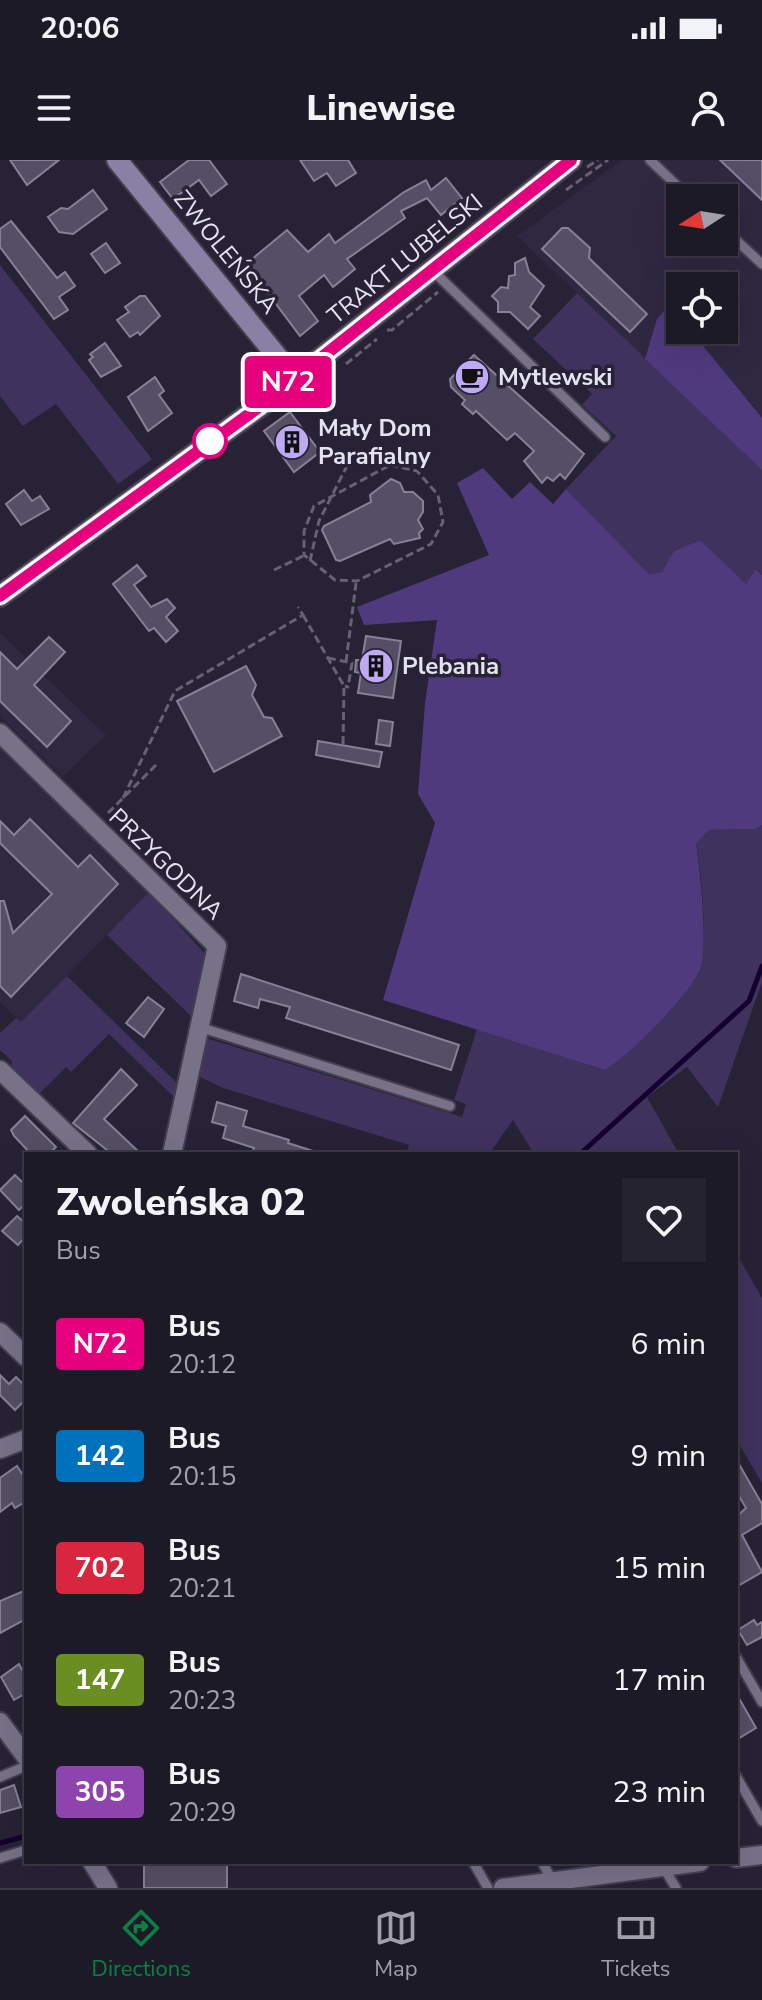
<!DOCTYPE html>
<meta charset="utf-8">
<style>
:root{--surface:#1d1a28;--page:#252330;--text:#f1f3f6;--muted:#a0a1a8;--line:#3b3845;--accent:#0b8043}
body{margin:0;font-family:"Nunito Sans",sans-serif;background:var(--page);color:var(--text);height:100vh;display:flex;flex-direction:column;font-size:30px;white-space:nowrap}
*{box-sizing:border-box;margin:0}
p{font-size:26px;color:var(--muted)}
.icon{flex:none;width:44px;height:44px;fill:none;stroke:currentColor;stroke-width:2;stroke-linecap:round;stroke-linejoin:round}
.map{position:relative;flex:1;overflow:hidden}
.drawer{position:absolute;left:24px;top:992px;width:714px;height:712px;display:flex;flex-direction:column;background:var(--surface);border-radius:0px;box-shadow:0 8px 32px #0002,0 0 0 2px var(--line)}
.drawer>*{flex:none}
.badge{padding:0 16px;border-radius:6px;font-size:28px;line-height:52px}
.needle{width:52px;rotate:258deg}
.fabs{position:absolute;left:666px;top:24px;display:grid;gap:16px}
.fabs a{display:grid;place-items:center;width:72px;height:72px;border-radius:0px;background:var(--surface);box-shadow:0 8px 32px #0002,0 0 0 2px var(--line);font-size:40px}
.map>.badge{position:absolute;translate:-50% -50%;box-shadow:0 0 0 4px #fff}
.round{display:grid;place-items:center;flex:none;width:84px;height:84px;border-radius:0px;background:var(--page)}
.overview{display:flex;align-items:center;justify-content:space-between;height:136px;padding:0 32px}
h1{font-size:38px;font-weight:800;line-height:60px}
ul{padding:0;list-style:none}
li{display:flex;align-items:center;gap:24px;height:112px;padding:0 32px}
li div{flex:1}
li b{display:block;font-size:30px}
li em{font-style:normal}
li .badge{min-width:88px;font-weight:700;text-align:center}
.status{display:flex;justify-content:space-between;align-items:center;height:56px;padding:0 40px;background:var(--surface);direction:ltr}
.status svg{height:22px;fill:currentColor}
header{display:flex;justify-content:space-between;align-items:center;height:104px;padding:0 32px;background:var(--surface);font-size:36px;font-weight:800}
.tabs{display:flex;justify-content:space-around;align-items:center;height:112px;border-top:2px solid var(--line);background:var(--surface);font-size:22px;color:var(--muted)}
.tabs a{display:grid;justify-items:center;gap:4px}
.tabs .selected{color:var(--accent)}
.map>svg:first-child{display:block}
.built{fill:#2f2841;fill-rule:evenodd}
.green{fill:#3f325d}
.forest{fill:#503a7e}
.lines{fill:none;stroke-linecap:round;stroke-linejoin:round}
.stream{stroke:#150130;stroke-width:5}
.building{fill:#554f65;stroke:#878198;stroke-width:2}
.lane-casing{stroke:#433f4f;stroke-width:13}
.street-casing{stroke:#433f4f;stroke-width:22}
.secondary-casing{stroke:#433f4f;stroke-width:24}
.path{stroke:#666273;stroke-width:3;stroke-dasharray:8 4;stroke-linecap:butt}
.lane{stroke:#787289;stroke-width:9}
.street{stroke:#787289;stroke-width:18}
.secondary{stroke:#8a80a3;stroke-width:20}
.line-casing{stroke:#fff;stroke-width:18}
.line{stroke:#e6007e;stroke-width:12}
.stop-dot{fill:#fff;stroke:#e6007e;stroke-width:4}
.labels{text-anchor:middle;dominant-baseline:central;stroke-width:7;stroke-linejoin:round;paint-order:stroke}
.street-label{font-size:24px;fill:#e6e3f0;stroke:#272235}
.poi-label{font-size:24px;font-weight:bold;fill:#e6e3f0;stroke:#272235;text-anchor:start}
</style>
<div class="status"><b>20:06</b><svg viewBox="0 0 49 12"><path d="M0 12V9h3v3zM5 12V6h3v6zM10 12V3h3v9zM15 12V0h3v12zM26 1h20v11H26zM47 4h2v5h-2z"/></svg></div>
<header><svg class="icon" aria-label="menu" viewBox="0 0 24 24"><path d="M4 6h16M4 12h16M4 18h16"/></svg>Linewise<svg class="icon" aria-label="person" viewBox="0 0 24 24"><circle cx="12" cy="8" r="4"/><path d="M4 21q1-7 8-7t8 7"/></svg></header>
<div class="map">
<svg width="762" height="1728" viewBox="0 0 762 1728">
<rect width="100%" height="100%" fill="#272235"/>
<g class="built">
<path d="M 622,0 L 762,0 L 762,310 L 517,76 ZM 680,38 L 724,38 L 724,82 L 680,82 ZM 680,126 L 724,126 L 724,170 L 680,170 Z"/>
<polygon points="0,473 106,575 63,617 0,556"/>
<polygon points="0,586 149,732 21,863 0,842"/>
</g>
<g class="green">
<polygon points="0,105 152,299 118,324 56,244 23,266 0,236"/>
<polygon points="577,133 762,310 762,415 757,409 746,425 700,380 674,391 663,412 649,414 566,329 616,276 582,245 592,234 533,179"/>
<path d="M 762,665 L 762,822 L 718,947 L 687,907 L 647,937 L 679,994 L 534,994 L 513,960 L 489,994 L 407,994 L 409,985 L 223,928 L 198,916 L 206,878 L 462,957 L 466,944 L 454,940 L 477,869 L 605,910 C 628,896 693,832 701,807 C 708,786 701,707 696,684 L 709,670 L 756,669 Z"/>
<polygon points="149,732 206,795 192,857 107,775"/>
<polygon points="67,816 177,923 174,937 109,874 71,912 66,907 37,936 11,908 12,901 0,890 0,873 16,858 21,862"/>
<polygon points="736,1093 762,1138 762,1323 736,1279"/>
</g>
<g class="forest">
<polygon points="669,145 680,158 680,170 690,170 762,258 762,310 645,199 657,159"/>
<path d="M 483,308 L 512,339 L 530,322 L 553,344 L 566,329 L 649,414 L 662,412 L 674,391 L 700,380 L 746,424 L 756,409 L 762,415 L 762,665 L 756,669 L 709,670 L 696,684 C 700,708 708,786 701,807 C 693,832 628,897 605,910 L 383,840 L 435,663 L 418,634 L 425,543 L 437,460 L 364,465 L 357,447 L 489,395 L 457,323 Z"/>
</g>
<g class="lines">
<g class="stream">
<polyline points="580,994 749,841 762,806"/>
<polyline points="0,1683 26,1676"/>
</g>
</g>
<g class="building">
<polygon points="10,0 59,0 27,25"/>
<polygon points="189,0 209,0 227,24 211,36 199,20 173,39 160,22"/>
<polygon points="300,0 348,0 356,13 336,26 327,13 314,21"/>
<polygon points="720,0 762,0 762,40"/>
<polygon points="446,18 462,38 441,55 427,38 401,51 405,58 347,99 355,109 333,127 324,115 299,136 318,161 300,176 246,104 287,70 308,92 329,74 335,83 404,32 426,20 431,30"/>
<polygon points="93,30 107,49 73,74 59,72 48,57 61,48 68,49"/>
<polygon points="11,61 57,118 65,112 75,126 59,137 68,150 54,159 0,87 0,69"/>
<polygon points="562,68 568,68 590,88 589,98 647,154 630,172 542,89"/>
<polygon points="106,83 120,103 105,113 91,94"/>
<polygon points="525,98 529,112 544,126 530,147 540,156 528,169 510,152 498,152 498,142 492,136 501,127 508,128 509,116 515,115 515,103"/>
<polygon points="140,136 145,136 160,156 140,175 138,172 130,177 117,160 129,152 125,147"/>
<polygon points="105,183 121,206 101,217 89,200 93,197 90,194"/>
<polygon points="474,195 584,294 565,319 560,314 553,321 547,317 542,323 524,301 534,291 515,273 507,280 476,251 473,254 462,244 465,240 451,227 450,219"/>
<polygon points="155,217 164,231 159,235 172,253 148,271 128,237"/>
<polygon points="290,252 320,292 294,312 264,271"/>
<polygon points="391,319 400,323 404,332 413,332 423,341 423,352 418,360 423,369 419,373 420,378 394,384 390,379 340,401 336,400 322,370 324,366 371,342 370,335"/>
<polygon points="24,330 32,341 40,336 49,349 21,365 6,344"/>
<polygon points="137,405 146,416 134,425 151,447 167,439 175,448 166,457 178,471 166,482 154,468 149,471 113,424"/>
<polygon points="366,476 401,481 393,538 358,533 361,513 355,512 356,500 362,500"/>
<polygon points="49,477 65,492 34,525 71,561 47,587 0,541 0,492 17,509"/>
<polygon points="246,506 256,525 252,535 264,557 272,558 282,576 214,612 177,541"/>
<polygon points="379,560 393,562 390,586 376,584"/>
<polygon points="318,581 382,592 379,607 316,595"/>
<polygon points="30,659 78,707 90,695 118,724 11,837 0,826 0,741 4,741 13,773 52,734 0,683 0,661 14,675"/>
<polygon points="241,814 459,885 451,910 286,858 290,847 260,839 258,848 234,841"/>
<polygon points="148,837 164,849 144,877 126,863"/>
<polygon points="121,909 137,925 104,959 141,994 112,994 73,963"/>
<polygon points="217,942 247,951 243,966 289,980 288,983 313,991 313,994 252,994 254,988 223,978 226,966 212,962"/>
<polygon points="25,956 56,987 49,994 31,994 14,976 11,970"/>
<polygon points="15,1015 26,1026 26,1043 19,1050 0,1030"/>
<polygon points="17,1056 26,1064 26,1076 18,1085 2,1071"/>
<polygon points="0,1215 9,1224 16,1217 26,1227 26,1239 15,1250 0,1235"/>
<polygon points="736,1299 762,1344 762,1363 742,1375 762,1412 736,1427 736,1357 746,1348 736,1331"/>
<polygon points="17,1306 26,1320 26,1341 15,1348 12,1343 0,1352 0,1318"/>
<polygon points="26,1430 26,1459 0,1473 0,1441"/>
<polygon points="754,1460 757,1465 762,1462 762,1477 747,1485 738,1470"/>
<polygon points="19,1504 22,1510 26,1507 26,1533 14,1540 1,1517"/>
<polygon points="736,1533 756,1568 736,1580"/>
<polygon points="14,1625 21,1647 0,1653 0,1630"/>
<rect x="144" y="1702" width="83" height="26"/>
</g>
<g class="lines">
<g class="lane-casing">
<g id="lane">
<polyline points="650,0 690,38"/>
<polyline points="724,69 762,104"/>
<polyline points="432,110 605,277"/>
<polyline points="199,867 450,946"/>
<polyline points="736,1497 762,1542"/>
<polyline points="736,1616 762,1661"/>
<polyline points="0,1617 26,1606"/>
<polyline points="0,1698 26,1690"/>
<polyline points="473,1702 488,1728"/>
<polyline points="542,1702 553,1722"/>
<polyline points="662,1705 676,1728"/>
</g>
</g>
<g class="street-casing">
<g id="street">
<polyline points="0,573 217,786 172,994"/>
<polyline points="0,910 88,994"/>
<polyline points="0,1172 26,1197"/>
<polyline points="0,1289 26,1279"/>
<polyline points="0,1562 26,1597"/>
<polyline points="736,1698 762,1695"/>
<polyline points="92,1702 108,1728"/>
<polyline points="503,1728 700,1702"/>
</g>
</g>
<g class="secondary-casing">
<g id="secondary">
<polyline points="117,0 294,217"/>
<polyline points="0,436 263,244 571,0"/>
</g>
</g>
<g class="path">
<polyline points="587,7 598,0"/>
<polyline points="566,30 608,0"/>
<polyline points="387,170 392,170 438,132"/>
<polyline points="346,204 377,179"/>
<polygon points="390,305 417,311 438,335 443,362 431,384 357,421 335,420 304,395 304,371 314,346"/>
<polyline points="310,401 319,361 348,304"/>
<polyline points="274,410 303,396"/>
<polyline points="303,455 344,526 343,584"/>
<polyline points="328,498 352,503 348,527 345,526"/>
<polyline points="346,502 356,423"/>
<polyline points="123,638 175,531 303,455 298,447"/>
<polyline points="108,653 156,605"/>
</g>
<use href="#lane" class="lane"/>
<use href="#street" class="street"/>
<use href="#secondary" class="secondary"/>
</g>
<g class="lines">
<g class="line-casing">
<polyline id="line" points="0,436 263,244 571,0"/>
</g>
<use href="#line" class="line"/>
</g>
<defs>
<g id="cafe-disc" transform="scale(1.8)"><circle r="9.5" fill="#bea9f5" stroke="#272235"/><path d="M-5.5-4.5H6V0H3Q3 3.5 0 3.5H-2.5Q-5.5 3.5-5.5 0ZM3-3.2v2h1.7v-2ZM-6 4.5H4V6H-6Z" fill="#111"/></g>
<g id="building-disc" transform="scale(1.8)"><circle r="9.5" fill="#bea9f5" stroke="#272235"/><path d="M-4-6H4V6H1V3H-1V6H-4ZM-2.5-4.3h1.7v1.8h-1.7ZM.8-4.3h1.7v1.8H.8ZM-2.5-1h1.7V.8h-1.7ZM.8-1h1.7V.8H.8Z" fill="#111"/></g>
</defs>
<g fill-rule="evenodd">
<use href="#cafe-disc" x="472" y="217"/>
<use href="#building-disc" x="292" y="282"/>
<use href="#building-disc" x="376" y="506"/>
</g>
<circle class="stop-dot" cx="210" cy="281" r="16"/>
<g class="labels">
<g class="street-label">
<text transform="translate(226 92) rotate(51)">ZWOLEŃSKA</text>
<text transform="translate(405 99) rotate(-39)">TRAKT LUBELSKI</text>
<text transform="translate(166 704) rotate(44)">PRZYGODNA</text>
</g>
<g class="poi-label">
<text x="498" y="217">Mytlewski</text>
<text x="318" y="268">Mały Dom<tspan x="318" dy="28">Parafialny</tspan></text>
<text x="402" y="506">Plebania</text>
</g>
</g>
</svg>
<div class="fabs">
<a><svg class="needle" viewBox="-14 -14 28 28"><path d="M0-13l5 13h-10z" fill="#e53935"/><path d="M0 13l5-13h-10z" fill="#a0a1a8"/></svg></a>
<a><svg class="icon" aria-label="locate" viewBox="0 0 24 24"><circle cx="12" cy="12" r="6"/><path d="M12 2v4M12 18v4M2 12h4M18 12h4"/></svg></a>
</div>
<b class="badge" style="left:288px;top:222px;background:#e6007e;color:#fff">N72</b>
<section class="drawer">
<div class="overview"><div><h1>Zwoleńska 02</h1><p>Bus</p></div><a class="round"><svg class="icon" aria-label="heart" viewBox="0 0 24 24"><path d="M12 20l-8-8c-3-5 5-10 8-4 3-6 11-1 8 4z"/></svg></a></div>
<ul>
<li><span class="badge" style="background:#e6007e;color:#fff">N72</span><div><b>Bus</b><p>20:12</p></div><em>6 min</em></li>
<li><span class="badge" style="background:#0072bc;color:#fff">142</span><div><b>Bus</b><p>20:15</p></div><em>9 min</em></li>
<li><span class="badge" style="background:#d7263d;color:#fff">702</span><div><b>Bus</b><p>20:21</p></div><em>15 min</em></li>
<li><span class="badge" style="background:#6b8e23;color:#fff">147</span><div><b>Bus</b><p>20:23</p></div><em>17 min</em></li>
<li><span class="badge" style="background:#8e44ad;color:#fff">305</span><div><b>Bus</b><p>20:29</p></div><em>23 min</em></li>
</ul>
</section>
</div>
<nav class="tabs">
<a class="selected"><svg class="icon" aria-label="directions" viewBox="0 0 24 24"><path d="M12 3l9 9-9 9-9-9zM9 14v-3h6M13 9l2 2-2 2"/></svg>Directions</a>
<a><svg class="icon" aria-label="map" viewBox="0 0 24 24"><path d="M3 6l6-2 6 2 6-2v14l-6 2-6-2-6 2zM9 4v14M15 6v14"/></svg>Map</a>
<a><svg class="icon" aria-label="tickets" viewBox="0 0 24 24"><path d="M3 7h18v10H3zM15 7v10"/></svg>Tickets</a>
</nav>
